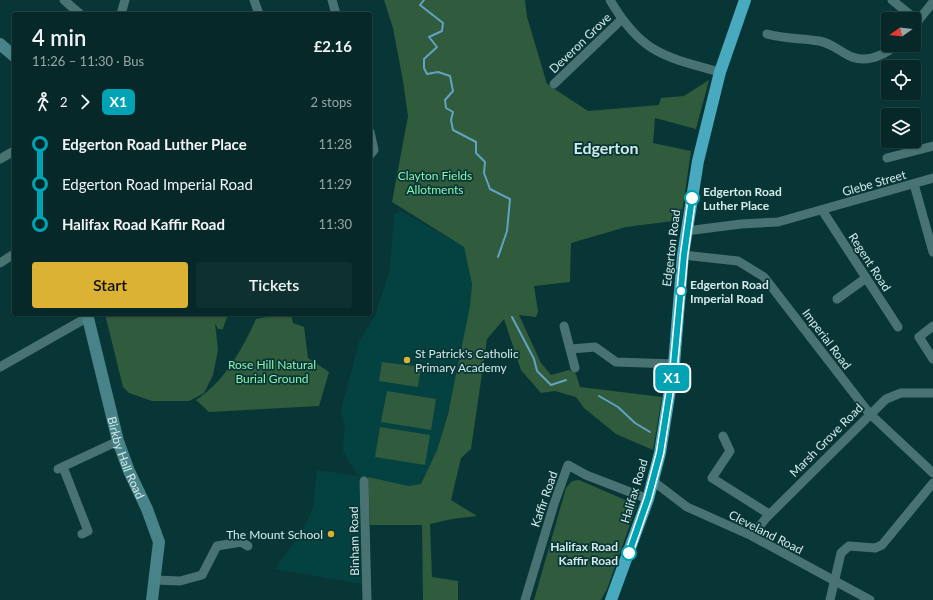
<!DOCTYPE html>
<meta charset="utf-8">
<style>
:root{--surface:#062828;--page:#0f3030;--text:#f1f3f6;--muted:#98a6a8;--line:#274445;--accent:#dbb233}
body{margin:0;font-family:Lato,sans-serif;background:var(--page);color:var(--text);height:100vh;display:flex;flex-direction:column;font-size:15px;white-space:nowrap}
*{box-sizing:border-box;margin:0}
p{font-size:13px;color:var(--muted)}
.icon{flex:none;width:22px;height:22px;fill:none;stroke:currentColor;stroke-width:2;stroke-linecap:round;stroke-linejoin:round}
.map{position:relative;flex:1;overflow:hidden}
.panel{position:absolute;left:12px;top:12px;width:360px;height:304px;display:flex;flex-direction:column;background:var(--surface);border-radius:4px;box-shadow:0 1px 3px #0004,0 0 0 1px var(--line)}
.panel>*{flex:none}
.badge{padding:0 8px;border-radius:6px;font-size:14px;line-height:26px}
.needle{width:26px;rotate:256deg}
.tools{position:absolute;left:881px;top:12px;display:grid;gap:8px}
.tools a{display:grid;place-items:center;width:40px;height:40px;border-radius:4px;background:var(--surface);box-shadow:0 1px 3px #0004,0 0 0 1px var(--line);font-size:20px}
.map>.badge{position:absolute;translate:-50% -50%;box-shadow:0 0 0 2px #fff}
.legs{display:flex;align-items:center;gap:6px;height:44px;padding:0 20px;font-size:13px}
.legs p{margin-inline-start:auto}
.summary{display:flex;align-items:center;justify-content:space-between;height:68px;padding:0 20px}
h1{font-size:22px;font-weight:600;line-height:30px}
.primary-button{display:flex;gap:8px;margin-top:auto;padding:8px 20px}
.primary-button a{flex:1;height:46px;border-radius:4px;background:var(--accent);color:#111;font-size:16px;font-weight:600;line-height:46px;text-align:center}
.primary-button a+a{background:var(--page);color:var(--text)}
ul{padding:0 20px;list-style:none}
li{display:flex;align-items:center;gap:14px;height:40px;font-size:15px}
li i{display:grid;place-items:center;width:6px;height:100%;margin:0 5px;background:currentColor}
li i::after{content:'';width:10px;height:10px;margin:-5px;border:3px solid;border-radius:50%;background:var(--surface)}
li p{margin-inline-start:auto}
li:first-child i{background:linear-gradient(#0000 50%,currentColor 0)}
li:last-child i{background:linear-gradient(currentColor 50%,#0000 0)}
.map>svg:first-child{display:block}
.built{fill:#044241}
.green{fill:#305b3d}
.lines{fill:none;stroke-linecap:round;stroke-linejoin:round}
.stream{stroke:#61a3c2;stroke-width:2}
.street{stroke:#487372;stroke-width:9}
.secondary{stroke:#488389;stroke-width:12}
.highway{stroke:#48a9bf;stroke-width:12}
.line-1-casing{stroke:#fff;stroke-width:9}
.line-1{stroke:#00a3b4;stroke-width:6}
.stop-1-dot{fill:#fff;stroke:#00a3b4;stroke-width:2}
.poi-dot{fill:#dbb233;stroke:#083636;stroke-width:1.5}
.labels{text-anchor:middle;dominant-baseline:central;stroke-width:3.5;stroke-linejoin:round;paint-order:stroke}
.street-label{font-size:12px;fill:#d3eae9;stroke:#083636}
.park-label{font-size:12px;fill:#8df1ab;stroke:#083636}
.stop-label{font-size:12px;font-weight:bold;fill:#d3eae9;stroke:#083636;text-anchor:start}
.poi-label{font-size:12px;fill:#d3eae9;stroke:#083636;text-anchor:start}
.district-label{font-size:16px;font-weight:bold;fill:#d3eae9;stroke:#083636}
</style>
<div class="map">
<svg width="933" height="600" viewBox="0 0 933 600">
<rect width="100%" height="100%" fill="#083636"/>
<polygon class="built" points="401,211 464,247 472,284 470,306 454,389 437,450 421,484 408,486 359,477 362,584 275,569 294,543 307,522 313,508 317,470 358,476 343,451 345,424 341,410 359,342 375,316 390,270 394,214"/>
<g class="green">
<polygon points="384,0 525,0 527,17 547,84 588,111 659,105 661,98 684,96 709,80 696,129 655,118 653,143 691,151 681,220 626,227 571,243 570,282 534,286 538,311 536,317 519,315 541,363 551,375 569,370 576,374 580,387 662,397 653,450 616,434 584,408 576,397 555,391 541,393 521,370 504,319 487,339 471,449 461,458 451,500 477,516 452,519 430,524 432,577 458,581 458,600 423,600 422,525 370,525 368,477 408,486 421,484 437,450 448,414 470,306 472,284 464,247 392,202 408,116 403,81 393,28"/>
<polygon points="105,314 231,314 226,319 223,329 218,329 215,323 218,350 213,375 204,393 189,401 152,401 129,393 123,387"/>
<path d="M 282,314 L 291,314 L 293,323 L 304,327 L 308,358 L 329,372 L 319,406 L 209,412 L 196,400 C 225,381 243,348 256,319 Z"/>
<polygon points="382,362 421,367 418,387 379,381"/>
<polygon points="387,391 436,399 431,430 381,422"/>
<polygon points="380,427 430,435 425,465 375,457"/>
<polygon points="579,480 637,505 607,589 601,600 534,600 566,488 572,481"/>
</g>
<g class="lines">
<g class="stream">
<polyline points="424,0 420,5 443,23 442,31 429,37 437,47 424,59 424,68 427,74 438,72 450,76 453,91 445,100 446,108 453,112 451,120 453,130 476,142 476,153 485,162 484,173 490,189 510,199 507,231 498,257"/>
<polyline points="512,317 534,359 537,371 551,385 566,380"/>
<polyline points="599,396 618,407 635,423 650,432"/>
</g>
<g class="street">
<polyline points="64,0 80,14"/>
<polyline points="254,0 259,14"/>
<polyline points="332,0 336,14"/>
<path d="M 610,0 C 641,53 664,57 720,72"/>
<polyline points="892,0 918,21"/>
<polyline points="121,14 125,0"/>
<polyline points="914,26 933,2"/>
<path d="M 767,34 C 784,39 802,38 819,41 C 832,43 840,52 852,57 C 868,63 884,55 897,45"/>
<polyline points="554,84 621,20"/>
<polyline points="370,132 374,150 370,155"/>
<polyline points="887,158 933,146"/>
<polyline points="0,159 14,151"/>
<polyline points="914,184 933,252"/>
<polyline points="822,210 898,327"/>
<polyline points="686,231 741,224 778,222 933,178"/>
<polyline points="683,255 738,261 764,277 869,413 933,473"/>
<polyline points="0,263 14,254"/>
<polyline points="837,299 866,278"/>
<polyline points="564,326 575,368"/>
<polyline points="933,326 919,337 933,359"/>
<polyline points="571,349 595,347 616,362 674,364"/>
<polyline points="0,367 88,317"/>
<polyline points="723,436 730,451 712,478 769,514"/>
<polyline points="63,467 88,531 82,534"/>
<polyline points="58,469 118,441"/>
<polyline points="364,481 367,600"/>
<polyline points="653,481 687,507 752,536 870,600"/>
<polyline points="752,536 766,518 886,399 901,393 933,393"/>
<polyline points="155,580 180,581 202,575 217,546 241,542 248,546"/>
<polyline points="525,600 554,504 568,465 586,475 648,499"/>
<polyline points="830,600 841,553 849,546 875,548 882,545 933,483"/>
</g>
<g class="secondary">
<polyline points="0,44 14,56"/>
<path id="s1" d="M 87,314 L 118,441 L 129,471 L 147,509 L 159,542 L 152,600"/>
</g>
<polyline class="highway" points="611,600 648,499 660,453 674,364 683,255 698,161 720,72 745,0"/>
</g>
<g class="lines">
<g class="line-1-casing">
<polyline id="line-1" points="629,553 648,498 660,453 674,364 684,255 692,198"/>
</g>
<use href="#line-1" class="line-1"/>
</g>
<g class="stop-1-dot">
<circle cx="692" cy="198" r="7"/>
<circle cx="681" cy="291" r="5"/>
<circle cx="629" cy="553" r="7"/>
</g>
<g class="poi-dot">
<circle cx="407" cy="360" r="4"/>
<circle cx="331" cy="534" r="4"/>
</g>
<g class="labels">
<g class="street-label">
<text transform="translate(580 43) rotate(-44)">Deveron Grove</text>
<text transform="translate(874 183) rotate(-16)">Glebe Street</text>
<text transform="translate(671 248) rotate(-83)">Edgerton Road</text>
<text transform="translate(870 262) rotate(57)">Regent Road</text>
<text transform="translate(827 339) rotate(53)">Imperial Road</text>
<text transform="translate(826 440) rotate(-45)">Marsh Grove Road</text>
<text stroke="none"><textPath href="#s1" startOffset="149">Birkby Hall Road</textPath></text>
<text transform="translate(634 491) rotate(-73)">Halifax Road</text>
<text transform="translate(544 499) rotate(-71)">Kaffir Road</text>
<text transform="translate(766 532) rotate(27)">Cleveland Road</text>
<text transform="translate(354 541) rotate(-91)">Binham Road</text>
</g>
<g class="park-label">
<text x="435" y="175">Clayton Fields<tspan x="435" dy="14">Allotments</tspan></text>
<text x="272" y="364">Rose Hill Natural<tspan x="272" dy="14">Burial Ground</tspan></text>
</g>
<g class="stop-label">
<text x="703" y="191">Edgerton Road<tspan x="703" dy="14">Luther Place</tspan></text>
<text x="690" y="284">Edgerton Road<tspan x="690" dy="14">Imperial Road</tspan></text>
<text x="618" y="546" text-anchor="end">Halifax Road<tspan x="618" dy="14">Kaffir Road</tspan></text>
</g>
<g class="poi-label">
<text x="415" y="353">St Patrick's Catholic<tspan x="415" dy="14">Primary Academy</tspan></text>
<text x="323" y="534" text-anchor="end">The Mount School</text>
</g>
<g class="district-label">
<text x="606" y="147">Edgerton</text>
</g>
</g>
</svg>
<div class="tools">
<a><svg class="needle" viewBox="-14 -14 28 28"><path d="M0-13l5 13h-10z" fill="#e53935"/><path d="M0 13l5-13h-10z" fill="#98a6a8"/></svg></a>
<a><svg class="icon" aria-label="locate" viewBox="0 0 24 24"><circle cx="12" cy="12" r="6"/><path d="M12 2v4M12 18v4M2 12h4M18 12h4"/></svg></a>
<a><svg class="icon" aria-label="layers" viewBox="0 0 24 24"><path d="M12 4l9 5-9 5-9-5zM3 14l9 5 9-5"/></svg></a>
</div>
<b class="badge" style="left:672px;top:378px;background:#00a3b4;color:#fff">X1</b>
<section class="panel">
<div class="summary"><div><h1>4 min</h1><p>11:26 – 11:30 · Bus</p></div><b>£2.16</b></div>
<div class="legs"><svg class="icon" aria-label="walk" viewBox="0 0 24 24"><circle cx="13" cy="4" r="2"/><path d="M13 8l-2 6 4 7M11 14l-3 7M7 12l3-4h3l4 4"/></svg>2<svg class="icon" aria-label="forward" viewBox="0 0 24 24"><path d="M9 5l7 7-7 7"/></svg><b class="badge" style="background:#00a3b4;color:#fff">X1</b><p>2 stops</p></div>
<ul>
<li><i style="color:#00a3b4"></i><b>Edgerton Road Luther Place</b><p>11:28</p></li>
<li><i style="color:#00a3b4"></i><span>Edgerton Road Imperial Road</span><p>11:29</p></li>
<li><i style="color:#00a3b4"></i><b>Halifax Road Kaffir Road</b><p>11:30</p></li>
</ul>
<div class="primary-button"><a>Start</a><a>Tickets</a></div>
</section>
</div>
